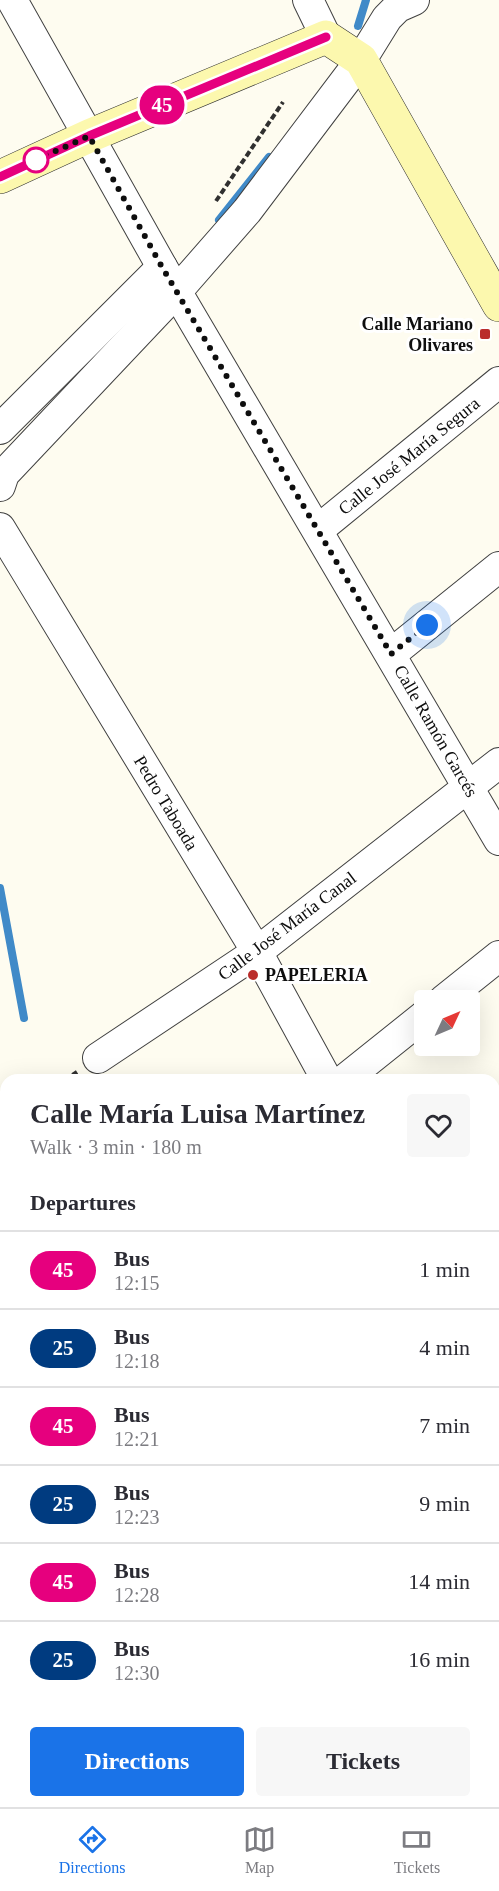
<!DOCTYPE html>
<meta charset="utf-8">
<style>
:root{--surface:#fff;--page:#f7f7f7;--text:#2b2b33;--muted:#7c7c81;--line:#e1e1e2;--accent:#1a73e8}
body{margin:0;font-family:"Times New Roman",serif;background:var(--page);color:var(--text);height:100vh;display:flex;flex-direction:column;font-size:22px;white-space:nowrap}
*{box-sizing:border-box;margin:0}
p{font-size:20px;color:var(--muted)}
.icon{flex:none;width:33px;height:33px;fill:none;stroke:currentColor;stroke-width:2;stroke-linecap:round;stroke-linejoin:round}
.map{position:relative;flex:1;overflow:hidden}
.side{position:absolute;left:0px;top:1074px;width:500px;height:734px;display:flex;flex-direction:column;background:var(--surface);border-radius:18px 18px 0 0;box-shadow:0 6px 24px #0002}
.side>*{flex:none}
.badge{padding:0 12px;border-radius:20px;font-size:21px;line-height:39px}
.needle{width:39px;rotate:46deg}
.fabs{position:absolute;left:414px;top:990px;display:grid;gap:12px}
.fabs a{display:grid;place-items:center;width:66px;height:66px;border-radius:6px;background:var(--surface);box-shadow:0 6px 24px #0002;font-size:30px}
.you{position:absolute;width:30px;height:30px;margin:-15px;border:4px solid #fff;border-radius:50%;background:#1a73e8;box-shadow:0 0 0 9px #1a73e833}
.map>.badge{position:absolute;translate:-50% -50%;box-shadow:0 0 0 3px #fff}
h2{padding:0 30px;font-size:22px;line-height:54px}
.round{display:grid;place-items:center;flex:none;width:63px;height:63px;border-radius:6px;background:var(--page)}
.summary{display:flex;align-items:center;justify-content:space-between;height:102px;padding:0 30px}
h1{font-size:28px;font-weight:700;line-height:45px}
.cta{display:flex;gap:12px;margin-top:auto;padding:12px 30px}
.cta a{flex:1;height:69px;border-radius:6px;background:var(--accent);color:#fff;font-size:24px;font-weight:700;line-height:69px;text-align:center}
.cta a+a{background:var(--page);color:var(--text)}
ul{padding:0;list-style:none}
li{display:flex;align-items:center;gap:18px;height:78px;padding:0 30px;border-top:2px solid var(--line)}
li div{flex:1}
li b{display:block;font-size:22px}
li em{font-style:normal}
li .badge{min-width:66px;font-weight:700;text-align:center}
.tabs{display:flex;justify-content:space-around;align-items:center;height:84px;border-top:2px solid var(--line);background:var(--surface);font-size:16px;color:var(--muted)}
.tabs a{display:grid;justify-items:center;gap:3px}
.tabs .on{color:var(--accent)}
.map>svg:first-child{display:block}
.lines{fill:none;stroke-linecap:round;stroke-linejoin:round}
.stream{stroke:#408ac8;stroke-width:8}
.building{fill:#57504b}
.street-casing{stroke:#414141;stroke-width:32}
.secondary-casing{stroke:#303030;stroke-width:34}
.path{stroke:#303030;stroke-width:4;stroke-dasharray:6 3;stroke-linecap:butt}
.street{stroke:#fff;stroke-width:30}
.secondary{stroke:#fcf8ae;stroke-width:33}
.line-casing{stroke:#fff;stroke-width:14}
.line{stroke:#e6007e;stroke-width:9}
.walk{stroke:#0e0e0e;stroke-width:6;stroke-dasharray:0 10.8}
.stop-dot{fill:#fff;stroke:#e6007e;stroke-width:3}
.poi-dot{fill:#ba2d2b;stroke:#fff;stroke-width:2}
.labels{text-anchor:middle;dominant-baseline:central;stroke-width:6;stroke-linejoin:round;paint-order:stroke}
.poi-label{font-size:18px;font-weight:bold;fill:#0e0e0e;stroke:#fff;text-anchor:end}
.street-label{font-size:18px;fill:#0e0e0e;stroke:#fff}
</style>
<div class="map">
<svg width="499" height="1807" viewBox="0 0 499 1807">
<rect width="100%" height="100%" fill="#fefcf0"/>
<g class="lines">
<g class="stream">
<polyline points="358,26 366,0"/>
<polyline points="219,220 269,157"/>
<polyline points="0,888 24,1018"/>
<polyline points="376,1802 380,1807"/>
</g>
</g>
<polygon class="building" points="499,1450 499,1525 494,1528 494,1453"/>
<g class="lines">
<g class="street-casing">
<g id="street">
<polyline points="12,0 162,267 499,840"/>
<polyline points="308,0 326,37"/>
<polyline points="0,429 162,267"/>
<polyline points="0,486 4,474 177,291 247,211 361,60 387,18 398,7 414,0"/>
<polyline points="0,528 257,952 327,1080"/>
<polyline points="318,530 499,382"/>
<polyline points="391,654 499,567"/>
<polyline points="444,1000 499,956"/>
<polyline points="98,1058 257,952 499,763"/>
<polyline points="344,1080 424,1016"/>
<polyline points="0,1123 6,1119"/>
<polyline points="494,1144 499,1139"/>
<polyline points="494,1262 499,1264"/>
<polyline points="0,1311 6,1306"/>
<polyline points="494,1366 499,1374"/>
<polyline points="494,1426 499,1423"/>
<polyline points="0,1520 6,1515"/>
<polyline points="0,1609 6,1616"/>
<polyline points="494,1612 499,1607"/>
<polyline points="494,1801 498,1807"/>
<polyline points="183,1802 189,1807"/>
<polyline points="264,1807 269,1802"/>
</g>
</g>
<g class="secondary-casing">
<polyline id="secondary" points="0,177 89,136 326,37 361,60 499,305"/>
</g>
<g class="path">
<polyline points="216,201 283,102"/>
<polyline points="65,1080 77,1072"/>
<polyline points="0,1789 6,1783"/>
</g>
<use href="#street" class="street"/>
<use href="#secondary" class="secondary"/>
</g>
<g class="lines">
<g class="line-casing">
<polyline id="line" points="0,177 89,136 326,37"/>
</g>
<use href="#line" class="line"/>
<polyline class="walk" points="36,160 89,136 162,267 391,654 427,625"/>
</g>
<circle class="stop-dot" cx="36" cy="160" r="12"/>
<g class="poi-dot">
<rect x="479" y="328" width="12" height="12" rx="3"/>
<circle cx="253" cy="975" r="6"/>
</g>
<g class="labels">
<g class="poi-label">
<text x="473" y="324">Calle Mariano<tspan x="473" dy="21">Olivares</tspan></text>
<text x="265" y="975" text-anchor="start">PAPELERIA</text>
</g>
<g class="street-label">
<text transform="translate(409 456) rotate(-39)">Calle José María Segura</text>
<text transform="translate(436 731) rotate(60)">Calle Ramón Garcés</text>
<text transform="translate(166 803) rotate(59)">Pedro Taboada</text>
<text transform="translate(287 926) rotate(-37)">Calle José María Canal</text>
</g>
</g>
</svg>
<div class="fabs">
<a><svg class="needle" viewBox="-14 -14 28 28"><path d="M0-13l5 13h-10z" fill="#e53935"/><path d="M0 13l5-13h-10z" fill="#7c7c81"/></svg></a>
</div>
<div class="you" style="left:427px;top:625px"></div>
<b class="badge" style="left:162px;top:105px;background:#e6007e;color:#fff">45</b>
<section class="side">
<div class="summary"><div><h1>Calle María Luisa Martínez</h1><p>Walk · 3 min · 180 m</p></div><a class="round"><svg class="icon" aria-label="heart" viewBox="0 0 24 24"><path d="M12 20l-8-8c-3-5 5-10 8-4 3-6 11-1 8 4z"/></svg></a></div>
<h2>Departures</h2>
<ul>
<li><span class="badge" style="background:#e6007e;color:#fff">45</span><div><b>Bus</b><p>12:15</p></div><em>1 min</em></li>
<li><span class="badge" style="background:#003b80;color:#fff">25</span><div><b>Bus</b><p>12:18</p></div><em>4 min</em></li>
<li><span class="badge" style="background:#e6007e;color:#fff">45</span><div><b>Bus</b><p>12:21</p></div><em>7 min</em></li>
<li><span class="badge" style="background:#003b80;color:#fff">25</span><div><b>Bus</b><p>12:23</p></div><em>9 min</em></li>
<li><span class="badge" style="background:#e6007e;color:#fff">45</span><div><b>Bus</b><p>12:28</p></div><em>14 min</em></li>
<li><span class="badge" style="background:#003b80;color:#fff">25</span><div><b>Bus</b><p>12:30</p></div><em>16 min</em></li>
</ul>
<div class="cta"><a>Directions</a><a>Tickets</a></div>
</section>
</div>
<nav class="tabs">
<a class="on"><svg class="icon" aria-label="directions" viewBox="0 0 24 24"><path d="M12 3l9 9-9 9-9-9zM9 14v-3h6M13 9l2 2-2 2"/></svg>Directions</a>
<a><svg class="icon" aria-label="map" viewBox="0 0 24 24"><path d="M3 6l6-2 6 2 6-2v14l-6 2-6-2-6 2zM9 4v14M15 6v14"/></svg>Map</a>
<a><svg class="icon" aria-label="tickets" viewBox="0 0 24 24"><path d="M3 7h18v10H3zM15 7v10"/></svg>Tickets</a>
</nav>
